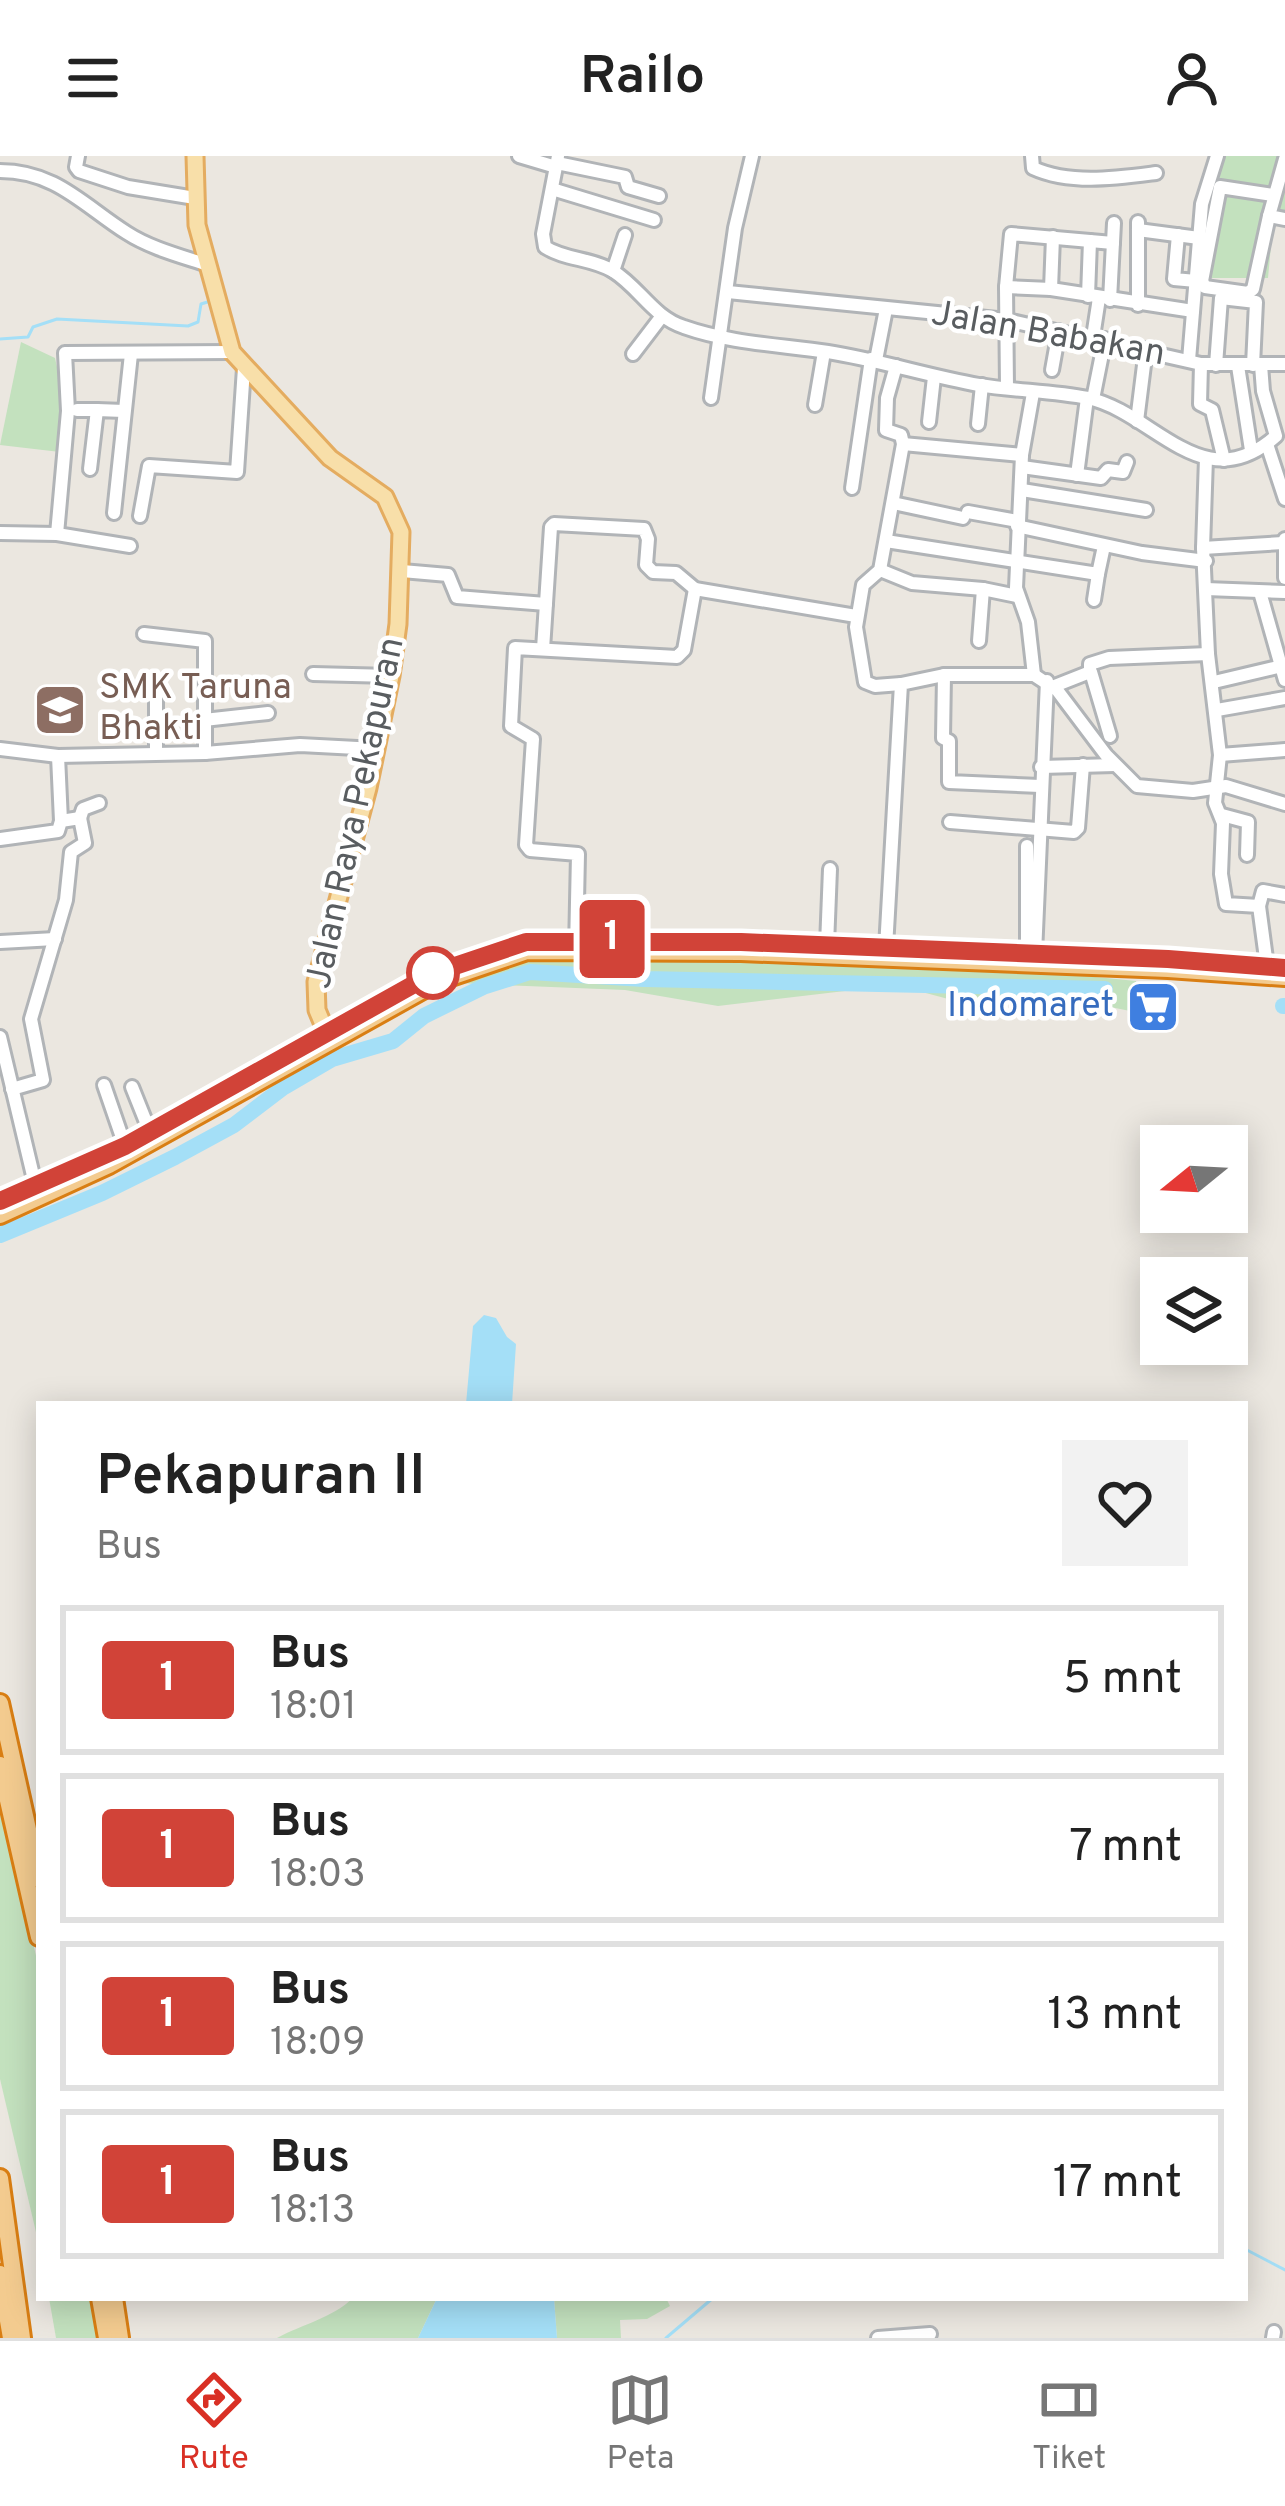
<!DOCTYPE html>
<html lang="id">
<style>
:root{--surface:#fff;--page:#f2f2f2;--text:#222;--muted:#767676;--line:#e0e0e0;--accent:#d93025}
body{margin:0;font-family:Overpass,sans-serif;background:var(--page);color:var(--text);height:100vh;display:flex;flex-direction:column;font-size:45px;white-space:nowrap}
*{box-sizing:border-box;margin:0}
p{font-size:39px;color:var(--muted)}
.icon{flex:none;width:66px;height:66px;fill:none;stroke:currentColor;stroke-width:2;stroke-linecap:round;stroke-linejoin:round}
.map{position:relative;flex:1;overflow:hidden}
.side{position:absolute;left:36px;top:1245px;width:1212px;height:900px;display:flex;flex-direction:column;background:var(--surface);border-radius:0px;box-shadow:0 6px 30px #0003}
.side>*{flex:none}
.badge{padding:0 24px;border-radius:9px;font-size:42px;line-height:78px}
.needle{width:78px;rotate:252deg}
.tools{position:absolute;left:1140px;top:969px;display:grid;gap:24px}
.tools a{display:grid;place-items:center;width:108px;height:108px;border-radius:0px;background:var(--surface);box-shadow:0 6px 30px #0003;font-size:60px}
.map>.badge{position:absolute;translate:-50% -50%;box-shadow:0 0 0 6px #fff}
.round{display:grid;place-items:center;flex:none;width:126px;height:126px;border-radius:0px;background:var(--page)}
.head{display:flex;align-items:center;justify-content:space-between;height:204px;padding:0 60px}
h1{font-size:57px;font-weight:600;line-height:90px}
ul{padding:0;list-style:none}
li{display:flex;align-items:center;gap:36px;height:150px;margin:0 24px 18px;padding:0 36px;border:6px solid var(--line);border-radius:0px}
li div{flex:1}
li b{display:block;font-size:45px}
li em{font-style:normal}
li .badge{min-width:132px;font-weight:700;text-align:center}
header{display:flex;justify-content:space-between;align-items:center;height:156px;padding:0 60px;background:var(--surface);font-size:54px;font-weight:600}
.tab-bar{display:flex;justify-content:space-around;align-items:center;height:168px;border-top:3px solid var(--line);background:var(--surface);font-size:33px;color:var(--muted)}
.tab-bar a{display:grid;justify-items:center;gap:6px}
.tab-bar .selected{color:var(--accent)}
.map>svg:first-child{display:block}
.green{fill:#c3e1be}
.water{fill:#a4dff7}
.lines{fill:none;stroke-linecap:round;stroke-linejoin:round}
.stream{stroke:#a4dff7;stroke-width:3}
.river{stroke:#a4dff7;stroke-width:16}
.minor-casing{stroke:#b1b4b7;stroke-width:18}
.major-casing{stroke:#e4ac60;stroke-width:21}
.highway-casing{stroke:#d97e13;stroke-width:22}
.minor{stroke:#fff;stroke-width:12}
.major{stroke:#f8dfa9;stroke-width:15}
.highway{stroke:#f3cb8f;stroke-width:16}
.line-casing{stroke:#fff;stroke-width:27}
.line{stroke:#d14338;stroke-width:18}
.stop-dot{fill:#fff;stroke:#d14338;stroke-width:6}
.labels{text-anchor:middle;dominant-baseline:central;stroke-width:9;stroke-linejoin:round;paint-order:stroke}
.street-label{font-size:36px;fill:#595d60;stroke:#fff}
.education-label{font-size:36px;fill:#785e54;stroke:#fff;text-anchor:start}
.shop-label{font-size:36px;fill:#366cbe;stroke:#fff;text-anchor:end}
</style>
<header><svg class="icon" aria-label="menu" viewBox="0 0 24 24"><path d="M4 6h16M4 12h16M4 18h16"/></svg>Railo<svg class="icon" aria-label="person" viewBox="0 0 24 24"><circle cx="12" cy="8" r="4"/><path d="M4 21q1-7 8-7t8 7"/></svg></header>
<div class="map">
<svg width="1285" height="2182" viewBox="0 0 1285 2182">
<rect width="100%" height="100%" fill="#ebe7e0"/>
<g class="green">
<polygon points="1211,0 1285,0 1285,70 1273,68 1268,122 1195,122"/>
<polygon points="21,186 55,202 64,243 60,296 0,289"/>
<path d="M 531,798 C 732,811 936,803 1136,825 L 1135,856 L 1071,843 L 978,851 L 896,829 L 718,850 L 625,834 L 457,827 L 408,850 L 443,824 Z"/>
<polygon points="0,1641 39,1813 39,2089 0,1923"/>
<polygon points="49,2142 94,2142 100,2182 56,2182"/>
<path d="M 353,2142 L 437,2142 L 418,2182 L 277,2182 C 303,2168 332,2162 353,2142 Z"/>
<polygon points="554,2142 666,2142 670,2150 647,2163 620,2164 621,2182 557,2182"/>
</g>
<g class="water">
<polygon points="484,1159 496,1162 507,1181 516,1188 512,1248 466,1248 473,1170"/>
<polygon points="437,2142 554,2142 557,2182 418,2182"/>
</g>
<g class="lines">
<g class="stream">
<polyline points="0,183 28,181 33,171 57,163 188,170 198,166 201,148 214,144"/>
<polyline points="1245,2093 1285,2114"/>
<polyline points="666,2182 713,2142"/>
</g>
<g class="river">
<polyline points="1283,850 1285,850"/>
<polyline points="0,1079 102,1037 175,1001 234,969 284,931 332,903 393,885 424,860 483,831 530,816 644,823 1105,833"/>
</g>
<g class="minor-casing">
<g id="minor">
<polyline points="78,0 76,11 79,15 128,31 195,42"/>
<polyline points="519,0 556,11"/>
<path d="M 558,0 L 543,78 L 545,91 C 565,104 592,102 613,115 C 640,132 653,161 684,171 C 729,187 781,189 828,196 C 879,204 928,220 979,229 C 1015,235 1052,235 1088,242 C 1155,257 1203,345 1276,280 L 1263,235 L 1261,209"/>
<path d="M 1032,0 L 1033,12 C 1070,29 1117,22 1156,17"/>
<polyline points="1285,3 1269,60 1285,63"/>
<polyline points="557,7 625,21 628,31 659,40"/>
<path d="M 0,15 C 56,15 84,50 127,77 C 150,92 181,100 208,109"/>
<polyline points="552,33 654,64"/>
<polyline points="1269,60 1253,133 1248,137 1205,131 1202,125 1220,31 1273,39"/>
<polyline points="1138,66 1138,149"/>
<polyline points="1138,74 1199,82"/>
<polyline points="1178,79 1174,123 1196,125"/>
<polyline points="613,115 625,79"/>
<polyline points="1006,131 1051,133 1193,155"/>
<polyline points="1051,133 1053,81"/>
<polyline points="728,136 1007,164 1201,208 1285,208"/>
<polyline points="1088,140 1090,85"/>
<polyline points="1110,144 1114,67"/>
<polyline points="1093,181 1099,142"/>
<polyline points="633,198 662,160"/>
<polyline points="876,204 886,153"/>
<polyline points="1189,204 1202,48 1217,0"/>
<polyline points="1201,208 1200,248 1212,254 1224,304"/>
<polyline points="1216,209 1221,142 1256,146 1253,209"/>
<polyline points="896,210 887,242 886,274 901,279 903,288 880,414 863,429 856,471 865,526 875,530 901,528"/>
<polyline points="1238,210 1251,294"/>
<polyline points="1052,214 1059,175"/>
<polyline points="1007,232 1006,131 1011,78 1113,87"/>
<polyline points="1033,237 1022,299 1016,432 1028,466 1034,519"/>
<polyline points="711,242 735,72 752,0"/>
<polyline points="1093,243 1105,183"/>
<polyline points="815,249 824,196"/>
<polyline points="77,254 97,254"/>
<polyline points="1137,265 1146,193"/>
<polyline points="929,266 934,221"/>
<polyline points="978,268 982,229"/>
<polyline points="903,288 1022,299"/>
<polyline points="1267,288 1285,343"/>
<polyline points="1206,302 1203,392 1208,498 1220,599 1215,647 1223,667 1221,718 1226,748 1259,750 1267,810"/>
<polyline points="1022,311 1101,322 1108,314 1123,316 1127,306"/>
<polyline points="90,313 97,254 124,255"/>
<polyline points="1077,319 1087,242"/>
<polyline points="852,332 871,203"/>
<polyline points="1022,334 1146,354"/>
<polyline points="893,347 963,362"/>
<polyline points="968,356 1018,365"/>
<polyline points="114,357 131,198"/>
<polyline points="140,360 149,310 237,316 244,212"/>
<polyline points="1017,370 1142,397 1206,405"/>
<polyline points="0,377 57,378 130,390"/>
<polyline points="57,378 68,255 65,197 232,196"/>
<polyline points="1285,383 1285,422"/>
<polyline points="886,385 1098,418 1104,390"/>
<polyline points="1203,392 1283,387"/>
<polyline points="880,414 912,427 983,433 1017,440"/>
<polyline points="402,415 448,419 457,441 546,448"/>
<polyline points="1206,433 1285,436"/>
<polyline points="1260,436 1285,524"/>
<polyline points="1094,444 1098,418"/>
<polyline points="144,478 205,485 205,597"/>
<polyline points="979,485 983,433"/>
<polyline points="543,493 551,371 554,368 644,373 648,383 646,409 653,416 676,417 695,433 856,460"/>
<polyline points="1091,516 1110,580"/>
<polyline points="313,518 391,520"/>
<polyline points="944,519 943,582 949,585 949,626 1040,630"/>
<polyline points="1214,526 1282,510"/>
<polyline points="156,530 156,597"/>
<polyline points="1052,531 1090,516 1090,508 1109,502 1208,498"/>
<polyline points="1217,554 1285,542"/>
<polyline points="204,564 268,557"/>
<polyline points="0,593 58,600 205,597 300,589 376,593"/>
<polyline points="1220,599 1285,594"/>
<polyline points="58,600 61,665"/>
<polyline points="1041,611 1115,609"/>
<polyline points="1222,659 1248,666 1247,699"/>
<polyline points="80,662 83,653 99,647"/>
<polyline points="950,666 1074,676 1078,672 1083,609"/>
<polyline points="0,683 58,675 61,665 80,662 85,687 71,696 66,744 31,863 43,924 12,933"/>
<polyline points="1027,690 1027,797"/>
<polyline points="1259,750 1263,735 1285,739"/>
<polyline points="0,786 55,783"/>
<polyline points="827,789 830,713"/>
<polyline points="886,792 901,528 944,519 1034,519 1057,534 1106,599 1137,630 1193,635 1226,630 1285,648"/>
<polyline points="576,794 578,698 530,694 526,689 533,583 511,570 515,492 677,501 684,494 695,433"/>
<polyline points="1035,798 1047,525"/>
<polyline points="0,881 36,1032"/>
<polyline points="104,929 125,990"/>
<polyline points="132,931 150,976"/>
<polyline points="878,2182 930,2178"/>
<polyline points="1273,2182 1274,2176"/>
</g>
</g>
<g class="major-casing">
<polyline id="major" points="195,0 197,69 232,196 330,302 385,341 401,376 398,468 391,520 368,632 316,826 317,854 330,885"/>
</g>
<g class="highway-casing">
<g id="highway">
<polyline points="0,1045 33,1033"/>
<polyline points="0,1059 109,1009 439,825 527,795 741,796 1168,813 1285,821"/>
<polyline points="0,1547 39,1723"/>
<polyline points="0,1609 39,1781"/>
<polyline points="0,2022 22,2182"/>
<polyline points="0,2118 11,2182"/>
<polyline points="100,2142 107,2182"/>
<polyline points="114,2142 120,2182"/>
</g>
</g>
<use href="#minor" class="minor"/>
<use href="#major" class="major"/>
<use href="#highway" class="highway"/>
</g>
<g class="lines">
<g class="line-casing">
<polyline id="line" points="0,1045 125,990 434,817 526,786 741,786 1168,803 1285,812"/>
</g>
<use href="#line" class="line"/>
</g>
<defs>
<g id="school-square" transform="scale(2.7)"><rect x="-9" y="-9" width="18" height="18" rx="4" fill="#8d6e63" stroke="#fff"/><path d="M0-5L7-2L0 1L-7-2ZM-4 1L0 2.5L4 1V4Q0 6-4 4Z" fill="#fff"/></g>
<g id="supermarket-square" transform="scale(2.7)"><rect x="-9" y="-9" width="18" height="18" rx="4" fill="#3f7fe0" stroke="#fff"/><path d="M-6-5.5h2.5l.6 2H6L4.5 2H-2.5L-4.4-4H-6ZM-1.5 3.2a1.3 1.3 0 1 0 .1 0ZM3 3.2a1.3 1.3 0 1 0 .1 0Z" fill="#fff"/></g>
</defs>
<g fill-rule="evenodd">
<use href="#school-square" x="60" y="554"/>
<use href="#supermarket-square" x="1153" y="851"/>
</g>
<circle class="stop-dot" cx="433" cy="817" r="24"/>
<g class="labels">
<g class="street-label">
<text transform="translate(1048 179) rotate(10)">Jalan Babakan</text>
<text transform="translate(357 657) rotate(-78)">Jalan Raya Pekapuran</text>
</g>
<g class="education-label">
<text x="99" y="533">SMK Taruna<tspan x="99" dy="41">Bhakti</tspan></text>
</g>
<g class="shop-label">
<text x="1114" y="851">Indomaret</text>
</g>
</g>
</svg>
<div class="tools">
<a><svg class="needle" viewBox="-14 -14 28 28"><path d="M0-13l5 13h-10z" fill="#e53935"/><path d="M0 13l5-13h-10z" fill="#767676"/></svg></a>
<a><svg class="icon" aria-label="layers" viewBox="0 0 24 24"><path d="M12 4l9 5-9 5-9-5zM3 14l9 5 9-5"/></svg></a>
</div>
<b class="badge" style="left:612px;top:783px;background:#d14338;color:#fff">1</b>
<section class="side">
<div class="head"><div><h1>Pekapuran II</h1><p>Bus</p></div><a class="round"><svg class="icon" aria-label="heart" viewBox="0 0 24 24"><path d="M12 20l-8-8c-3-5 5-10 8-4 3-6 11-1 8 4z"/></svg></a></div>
<ul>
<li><span class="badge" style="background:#d14338;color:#fff">1</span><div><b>Bus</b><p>18:01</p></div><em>5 mnt</em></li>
<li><span class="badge" style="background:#d14338;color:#fff">1</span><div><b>Bus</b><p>18:03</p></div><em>7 mnt</em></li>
<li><span class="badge" style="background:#d14338;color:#fff">1</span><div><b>Bus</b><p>18:09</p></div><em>13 mnt</em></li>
<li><span class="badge" style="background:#d14338;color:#fff">1</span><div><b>Bus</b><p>18:13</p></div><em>17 mnt</em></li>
</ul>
</section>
</div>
<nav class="tab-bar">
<a class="selected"><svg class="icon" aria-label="directions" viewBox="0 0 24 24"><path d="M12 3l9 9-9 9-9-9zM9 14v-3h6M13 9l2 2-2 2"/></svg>Rute</a>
<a><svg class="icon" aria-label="map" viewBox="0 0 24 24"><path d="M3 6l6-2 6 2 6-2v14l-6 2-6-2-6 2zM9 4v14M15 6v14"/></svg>Peta</a>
<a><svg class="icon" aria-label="tickets" viewBox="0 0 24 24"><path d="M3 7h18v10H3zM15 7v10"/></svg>Tiket</a>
</nav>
